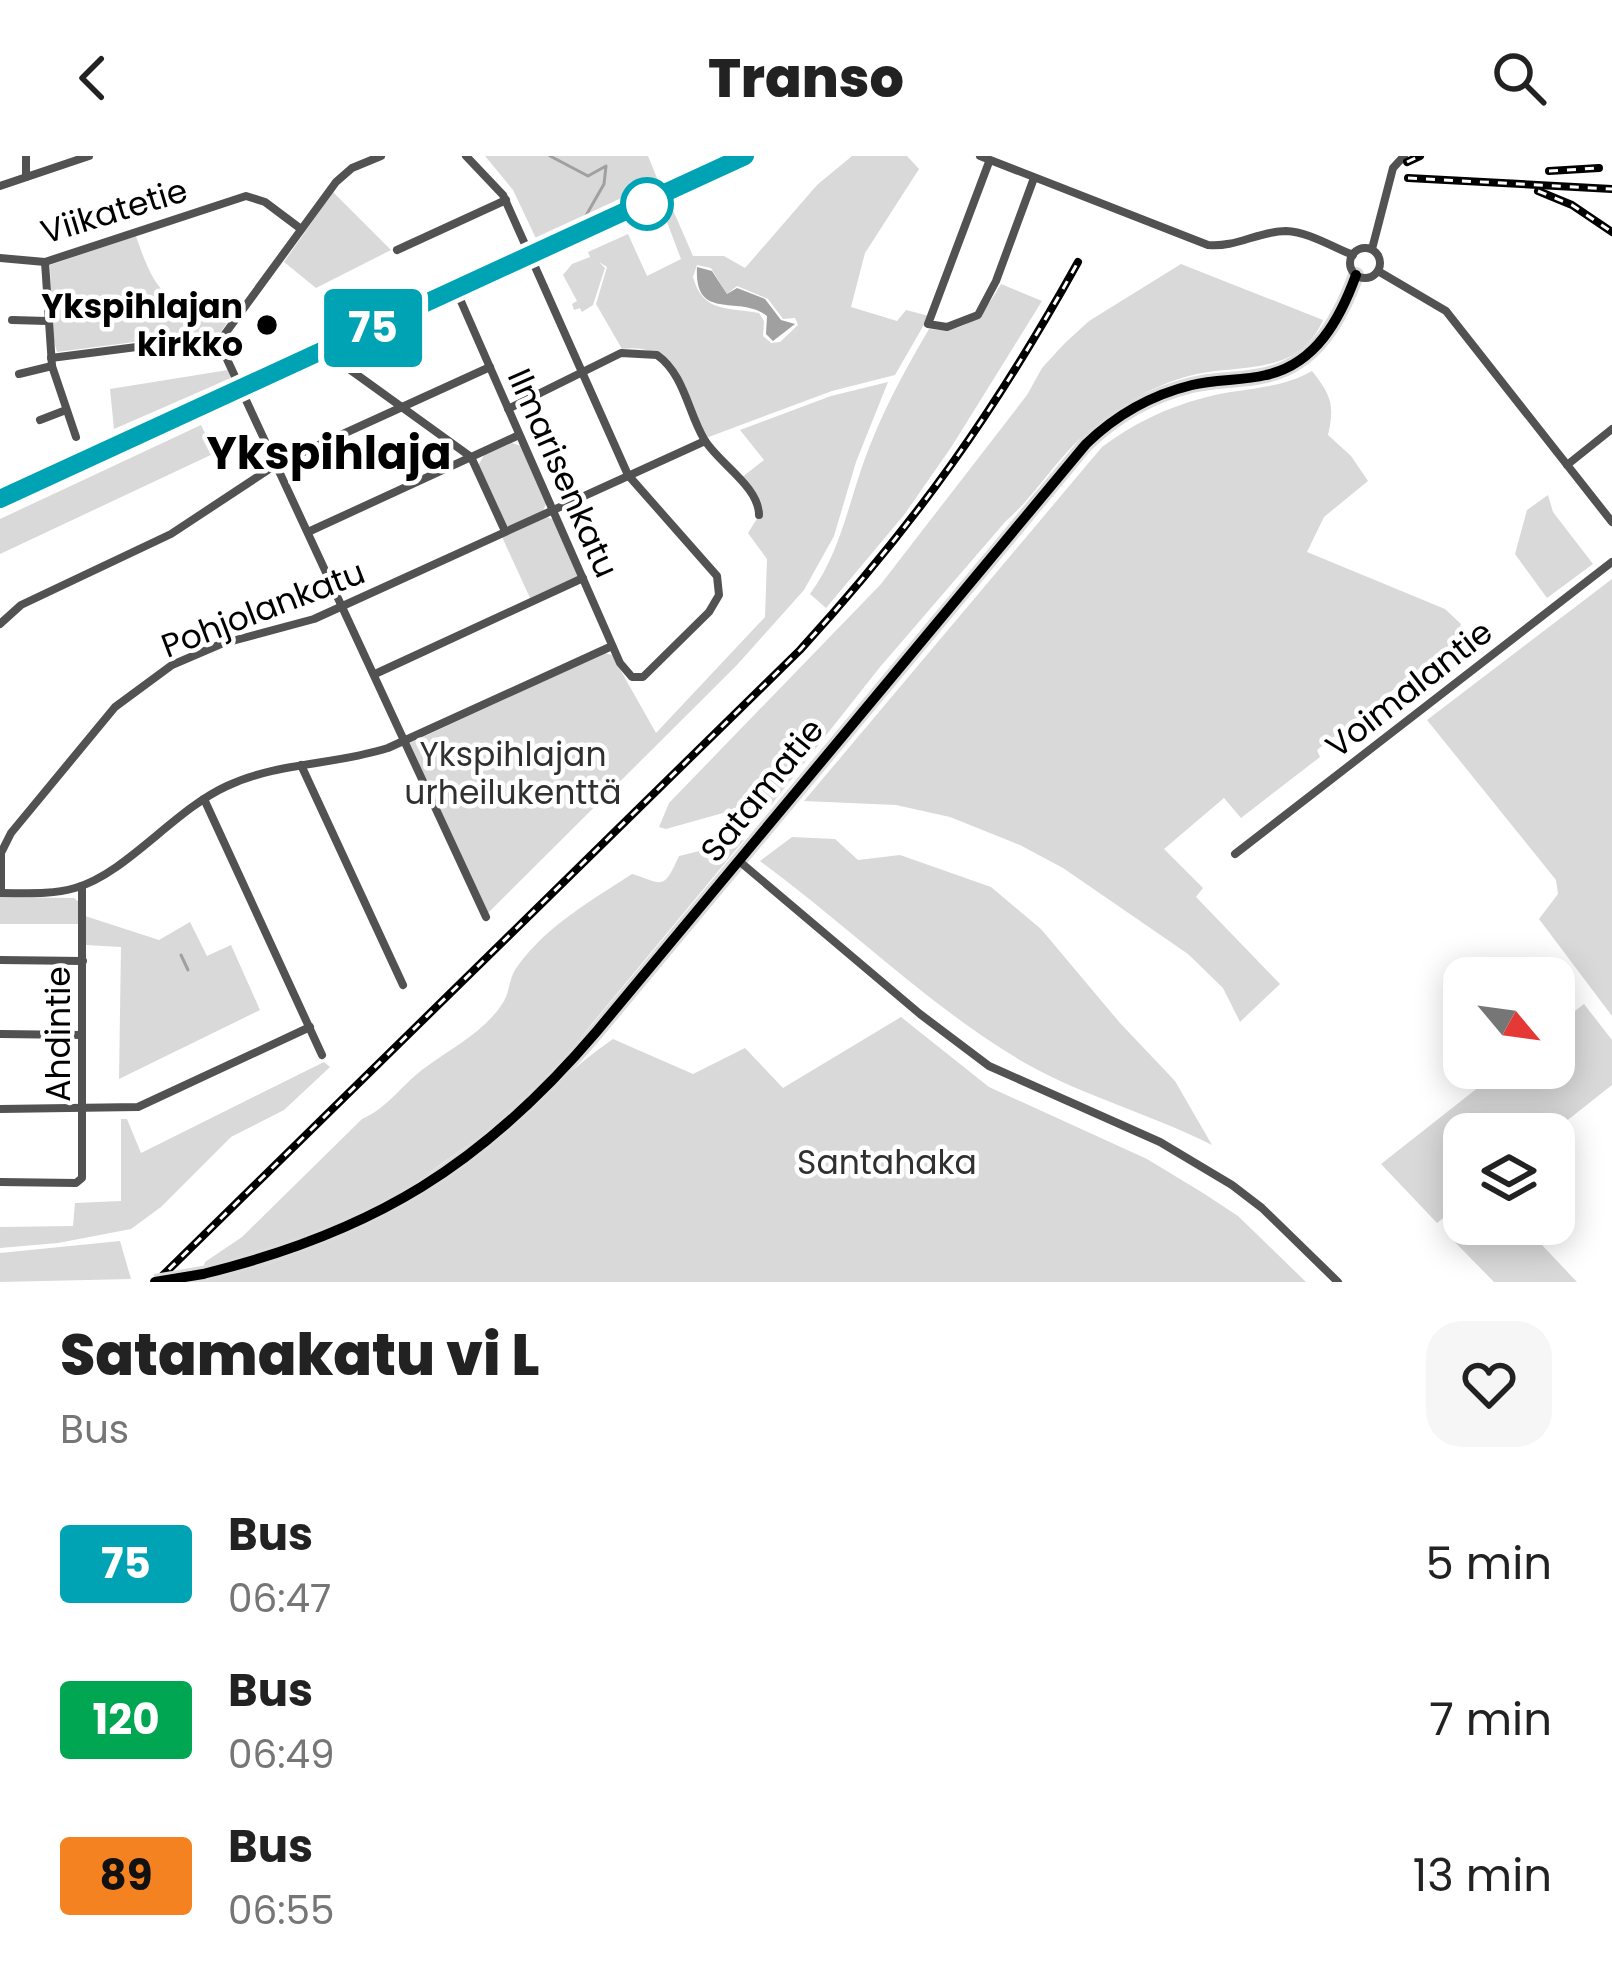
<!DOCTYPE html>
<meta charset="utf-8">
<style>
:root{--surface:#fff;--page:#f6f6f6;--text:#222;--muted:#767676}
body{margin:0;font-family:Poppins,sans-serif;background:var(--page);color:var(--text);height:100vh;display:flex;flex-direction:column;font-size:45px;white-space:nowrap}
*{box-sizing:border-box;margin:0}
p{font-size:39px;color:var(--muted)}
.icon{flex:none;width:66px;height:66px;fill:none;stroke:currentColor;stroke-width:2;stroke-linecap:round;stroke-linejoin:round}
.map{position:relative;height:1126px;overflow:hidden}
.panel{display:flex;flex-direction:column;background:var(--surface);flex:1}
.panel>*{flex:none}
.badge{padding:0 24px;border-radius:9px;font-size:42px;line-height:78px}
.needle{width:78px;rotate:119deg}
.buttons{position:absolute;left:1443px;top:801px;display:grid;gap:24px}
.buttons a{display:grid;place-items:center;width:132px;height:132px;border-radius:24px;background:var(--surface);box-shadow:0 6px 30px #0003;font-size:60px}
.map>.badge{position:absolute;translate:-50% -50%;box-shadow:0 0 0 6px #fff}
.round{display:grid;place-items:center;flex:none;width:126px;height:126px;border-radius:36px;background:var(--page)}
.summary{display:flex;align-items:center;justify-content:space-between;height:204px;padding:0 60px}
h1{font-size:57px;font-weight:800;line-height:90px}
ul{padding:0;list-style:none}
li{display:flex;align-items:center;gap:36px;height:156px;padding:0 60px}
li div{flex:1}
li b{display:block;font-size:45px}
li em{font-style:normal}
li .badge{min-width:132px;font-weight:700;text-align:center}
header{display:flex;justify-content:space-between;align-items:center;height:156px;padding:0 60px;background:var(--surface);font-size:54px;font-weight:800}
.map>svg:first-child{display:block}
.green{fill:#d9d9d9;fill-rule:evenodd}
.water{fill:#a0a0a0}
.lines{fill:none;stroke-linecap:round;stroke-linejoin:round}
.stream{stroke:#a0a0a0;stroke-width:3}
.major-casing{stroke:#dbdbdb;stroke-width:16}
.minor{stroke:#525252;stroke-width:8}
.major{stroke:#000;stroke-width:10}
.rail-casing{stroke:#000;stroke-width:8}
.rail{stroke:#fff;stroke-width:3;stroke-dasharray:9;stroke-linecap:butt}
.major-bridge-casing{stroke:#dbdbdb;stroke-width:16;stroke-linecap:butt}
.major-bridge{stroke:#000;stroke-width:10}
.line-casing{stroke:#fff;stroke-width:27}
.line{stroke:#00a3b4;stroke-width:18}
.stop-dot{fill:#fff;stroke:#00a3b4;stroke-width:6}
.poi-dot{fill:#000;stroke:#fff;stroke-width:4.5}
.labels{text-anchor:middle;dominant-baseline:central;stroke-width:9;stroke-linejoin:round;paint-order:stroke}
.street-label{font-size:33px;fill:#000;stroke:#fff}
.poi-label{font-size:33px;font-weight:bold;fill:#000;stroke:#fff;text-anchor:end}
.park-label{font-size:33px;fill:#303030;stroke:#fff}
.district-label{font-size:45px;font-weight:bold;fill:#000;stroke:#fff}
</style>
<header><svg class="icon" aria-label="back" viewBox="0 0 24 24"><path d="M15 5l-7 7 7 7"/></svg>Transo<svg class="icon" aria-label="search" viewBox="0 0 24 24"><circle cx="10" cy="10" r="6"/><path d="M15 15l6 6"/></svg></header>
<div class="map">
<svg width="1612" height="1126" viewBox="0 0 1612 1126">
<rect width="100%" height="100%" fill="#fff"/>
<g class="green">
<polygon points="485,0 648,0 663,37 541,93 513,34"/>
<path d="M 852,0 L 907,0 L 919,13 L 865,97 L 851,151 L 897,165 L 906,154 L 929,160 L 895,219 L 832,235 L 706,282 C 688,241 677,185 622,193 L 596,148 L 607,111 L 599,106 L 605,112 L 593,149 L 582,156 L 580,152 L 574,154 L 572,148 L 577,145 L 563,119 L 572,108 L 590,101 L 588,96 L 628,78 L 647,120 L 681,103 L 665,61 L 673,54 L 693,100 L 724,100 L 745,112 L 817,29 ZM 697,109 L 711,112 L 727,138 L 737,130 L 768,143 L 783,163 L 795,162 L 798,169 L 780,186 L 771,187 L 763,180 L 764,165 L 759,157 C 727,151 703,157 693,121 Z"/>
<polygon points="333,36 391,94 316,132 284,106"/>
<path d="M 136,80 C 156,140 168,148 227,167 L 217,181 L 189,179 L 57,196 L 52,178 L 50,109 Z"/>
<path d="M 1181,108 L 1323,164 C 1297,224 1235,206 1185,221 C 1141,234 1098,263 1067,296 C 1046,319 1029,345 1005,366 L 880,511 L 771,649 L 730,655 L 666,673 L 659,671 L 669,647 L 881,428 L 1027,239 L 1042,212 L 1064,188 L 1089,165 Z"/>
<path d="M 1001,128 L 1042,145 L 952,290 L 904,359 L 826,452 L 810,438 C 839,398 847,354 863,308 C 880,260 903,217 929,173 C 968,178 983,159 1001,128 Z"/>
<polygon points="228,214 231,222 114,273 110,233"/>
<path d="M 1312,215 C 1331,239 1335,249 1328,279 L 1351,300 L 1368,325 L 1324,361 L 1307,396 L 1445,453 L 1461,468 L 1452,487 L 1317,594 L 1320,601 L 1241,662 L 1224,642 L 1164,693 L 1203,732 L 1196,741 L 1280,828 L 1240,866 L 1223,832 L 1188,798 L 1063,712 L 1020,689 L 950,661 L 896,649 L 804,645 L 1102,291 C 1133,268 1165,252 1203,242 C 1241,231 1277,235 1312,215 Z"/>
<polygon points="888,226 856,306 834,380 804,434 736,510 487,758 410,587 605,497 612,499 656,577 765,461 767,403 748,377 763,353 741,322 764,304 740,274 831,240"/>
<polygon points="201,269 215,297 0,398 0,363"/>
<polygon points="512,287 521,290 546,348 543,355 509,371 504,368 478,310 484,299"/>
<polygon points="1548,339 1553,356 1593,408 1547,442 1515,398 1527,354"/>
<polygon points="546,361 553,363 578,420 530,442 502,381"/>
<polygon points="1612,423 1612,860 1539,763 1558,738 1556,724 1427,564"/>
<path d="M 792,681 L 835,683 L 858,704 L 900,699 L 991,731 L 1041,773 L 1120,867 L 1175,925 L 1212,989 C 1151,958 1083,940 1025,907 C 929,851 849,770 760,705 Z"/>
<path d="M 744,684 L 562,904 L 502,965 L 403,1035 L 334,1070 L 203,1113 L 205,1106 L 242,1081 L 362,963 C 388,952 403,927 426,911 C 453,891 486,875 504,845 C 510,835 509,821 517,811 C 547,769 591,745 632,718 C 664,728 663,735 679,700 Z"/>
<polygon points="0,741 74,742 79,746 78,768 0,768"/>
<polygon points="85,760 159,784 190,766 207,800 231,789 260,854 119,923 121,791 86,789"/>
<polygon points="1584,848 1612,884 1612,929 1550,978 1464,978 1464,1046 1437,1067 1381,1008 1503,912 1554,912 1554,871"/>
<path d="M 901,861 L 989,931 L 1147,1003 L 1203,1037 L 1238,1060 L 1306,1126 L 201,1126 C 222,1116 248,1114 271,1107 C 317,1091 362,1071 405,1047 C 484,1004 540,934 613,883 L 693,918 L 745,892 L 783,932 Z"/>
<polygon points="324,906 330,911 284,954 231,981 161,1051 131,1073 58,1087 0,1092 0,1071 73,1070 75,1047 121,1045 121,963 127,963 141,997"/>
<polygon points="1464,1065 1464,1068 1522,1068 1577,1126 1494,1126 1447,1078"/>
<polygon points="120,1085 131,1123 0,1126 0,1097"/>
</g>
<path class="water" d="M 697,111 L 712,115 L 727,138 L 737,132 L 765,143 L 781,164 L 795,168 L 773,185 L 766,178 L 767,160 C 739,138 694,167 697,111 Z"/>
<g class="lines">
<g class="stream">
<polyline points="550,0 588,20 606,10 604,28 584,63"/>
<polyline points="181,799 188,814"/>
</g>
<g class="major-casing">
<path id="major" d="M 203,1118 C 374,1076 483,1009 597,875 L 1086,288 C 1116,259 1151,239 1192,229 C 1216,223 1242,225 1266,219 C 1316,208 1340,163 1356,119"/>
</g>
<g class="minor">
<path d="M 980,0 L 1208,89 C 1235,92 1259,75 1286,75 C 1309,76 1332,91 1353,99"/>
<polyline points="989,6 928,168 947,171 978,159 996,125 1034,22"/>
<polyline points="26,21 26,0"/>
<polyline points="0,30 89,0"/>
<circle cx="1365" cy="107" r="15"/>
<polyline points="1372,93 1393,12 1404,0"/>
<polyline points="397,94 506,44"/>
<polyline points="0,102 45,106 246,40 265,46 301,73"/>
<polyline points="45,106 52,210 76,281"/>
<polyline points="1378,115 1446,155 1612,366"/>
<polyline points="456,134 620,507 632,521 643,521 709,456 719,439 717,420 628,319 503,39 466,0"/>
<polyline points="12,164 47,165"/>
<polyline points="219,186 486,761"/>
<polyline points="219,186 336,26 352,12 381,0"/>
<polyline points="330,191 349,213 471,301 505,375"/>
<polyline points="51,202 199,183 219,186"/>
<polyline points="19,218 52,210"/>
<path d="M 508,253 L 621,197 L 657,199 C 684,218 688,256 704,283 C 718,307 759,330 759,359"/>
<polyline points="40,264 66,254"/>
<polyline points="1567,309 1612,273"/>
<polyline points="0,343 745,0"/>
<polyline points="308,376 519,279"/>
<polyline points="0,468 21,449 171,378 277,308 490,211"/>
<polyline points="375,518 583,422"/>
<polyline points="301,609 403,829"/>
<polyline points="204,643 322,899"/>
<polyline points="1235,698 1612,406"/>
<polyline points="739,705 920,858 989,910 1160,986 1232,1029 1262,1052 1338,1126"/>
<polyline points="1,737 1,697 11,677 115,551 172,509 221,488 314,463 705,285"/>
<path d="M 1,737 C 26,737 51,739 75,732 C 127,717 174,654 227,630 C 278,606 335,609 388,592 L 612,490"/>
<polyline points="0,804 83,805"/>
<polyline points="0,878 82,879"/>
<polyline points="0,953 138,951 310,871"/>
<polyline points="0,1026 76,1027 82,1022 82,730"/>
</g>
<use href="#major" class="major"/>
<g class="rail-casing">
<g id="rail">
<polyline points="1407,6 1420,0"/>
<polyline points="1549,15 1599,12"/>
<polyline points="1408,22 1612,33"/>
<polyline points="1538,35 1572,49 1612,76"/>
<path d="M 156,1126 L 800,494 C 915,368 995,256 1078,106"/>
</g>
</g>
<use href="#rail" class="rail"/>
<g class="major-bridge-casing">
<polyline id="major-bridge" points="155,1126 203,1118"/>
</g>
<use href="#major-bridge" class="major-bridge"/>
</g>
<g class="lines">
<g class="line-casing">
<polyline id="line" points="0,343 745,0"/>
</g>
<use href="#line" class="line"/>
</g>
<circle class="stop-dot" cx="647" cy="48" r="24"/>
<circle class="poi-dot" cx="267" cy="169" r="12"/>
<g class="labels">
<g class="street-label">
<text transform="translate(114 55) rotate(-17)">Viikatetie</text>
<text transform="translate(563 317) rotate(66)">Ilmarisenkatu</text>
<text transform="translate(263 453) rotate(-21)">Pohjolankatu</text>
<text transform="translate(1409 533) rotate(-38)">Voimalantie</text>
<text transform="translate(762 634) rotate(-51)">Satamatie</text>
<text transform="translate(58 878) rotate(-90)">Ahdintie</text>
</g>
<g class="poi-label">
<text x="243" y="150">Ykspihlajan<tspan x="243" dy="38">kirkko</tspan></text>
</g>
<g class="park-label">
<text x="513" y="598">Ykspihlajan<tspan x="513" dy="38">urheilukenttä</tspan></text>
<text x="887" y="1006">Santahaka</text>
</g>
<g class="district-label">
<text x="329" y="297">Ykspihlaja</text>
</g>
</g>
</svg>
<div class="buttons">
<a><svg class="needle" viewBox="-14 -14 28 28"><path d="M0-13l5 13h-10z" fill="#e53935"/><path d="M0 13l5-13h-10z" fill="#767676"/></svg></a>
<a><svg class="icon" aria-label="layers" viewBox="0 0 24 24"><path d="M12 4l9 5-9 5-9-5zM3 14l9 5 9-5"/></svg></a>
</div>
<b class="badge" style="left:373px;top:172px;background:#00a3b4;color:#fff">75</b>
</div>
<section class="panel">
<div class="summary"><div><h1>Satamakatu vi L</h1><p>Bus</p></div><a class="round"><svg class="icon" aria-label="heart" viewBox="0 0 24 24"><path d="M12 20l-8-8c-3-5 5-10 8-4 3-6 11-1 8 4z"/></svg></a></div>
<ul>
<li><span class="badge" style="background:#00a3b4;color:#fff">75</span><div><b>Bus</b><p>06:47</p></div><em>5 min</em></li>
<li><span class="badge" style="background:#00a651;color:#fff">120</span><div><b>Bus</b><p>06:49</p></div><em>7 min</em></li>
<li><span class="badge" style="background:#f58220;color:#111">89</span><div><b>Bus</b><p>06:55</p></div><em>13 min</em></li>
</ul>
</section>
